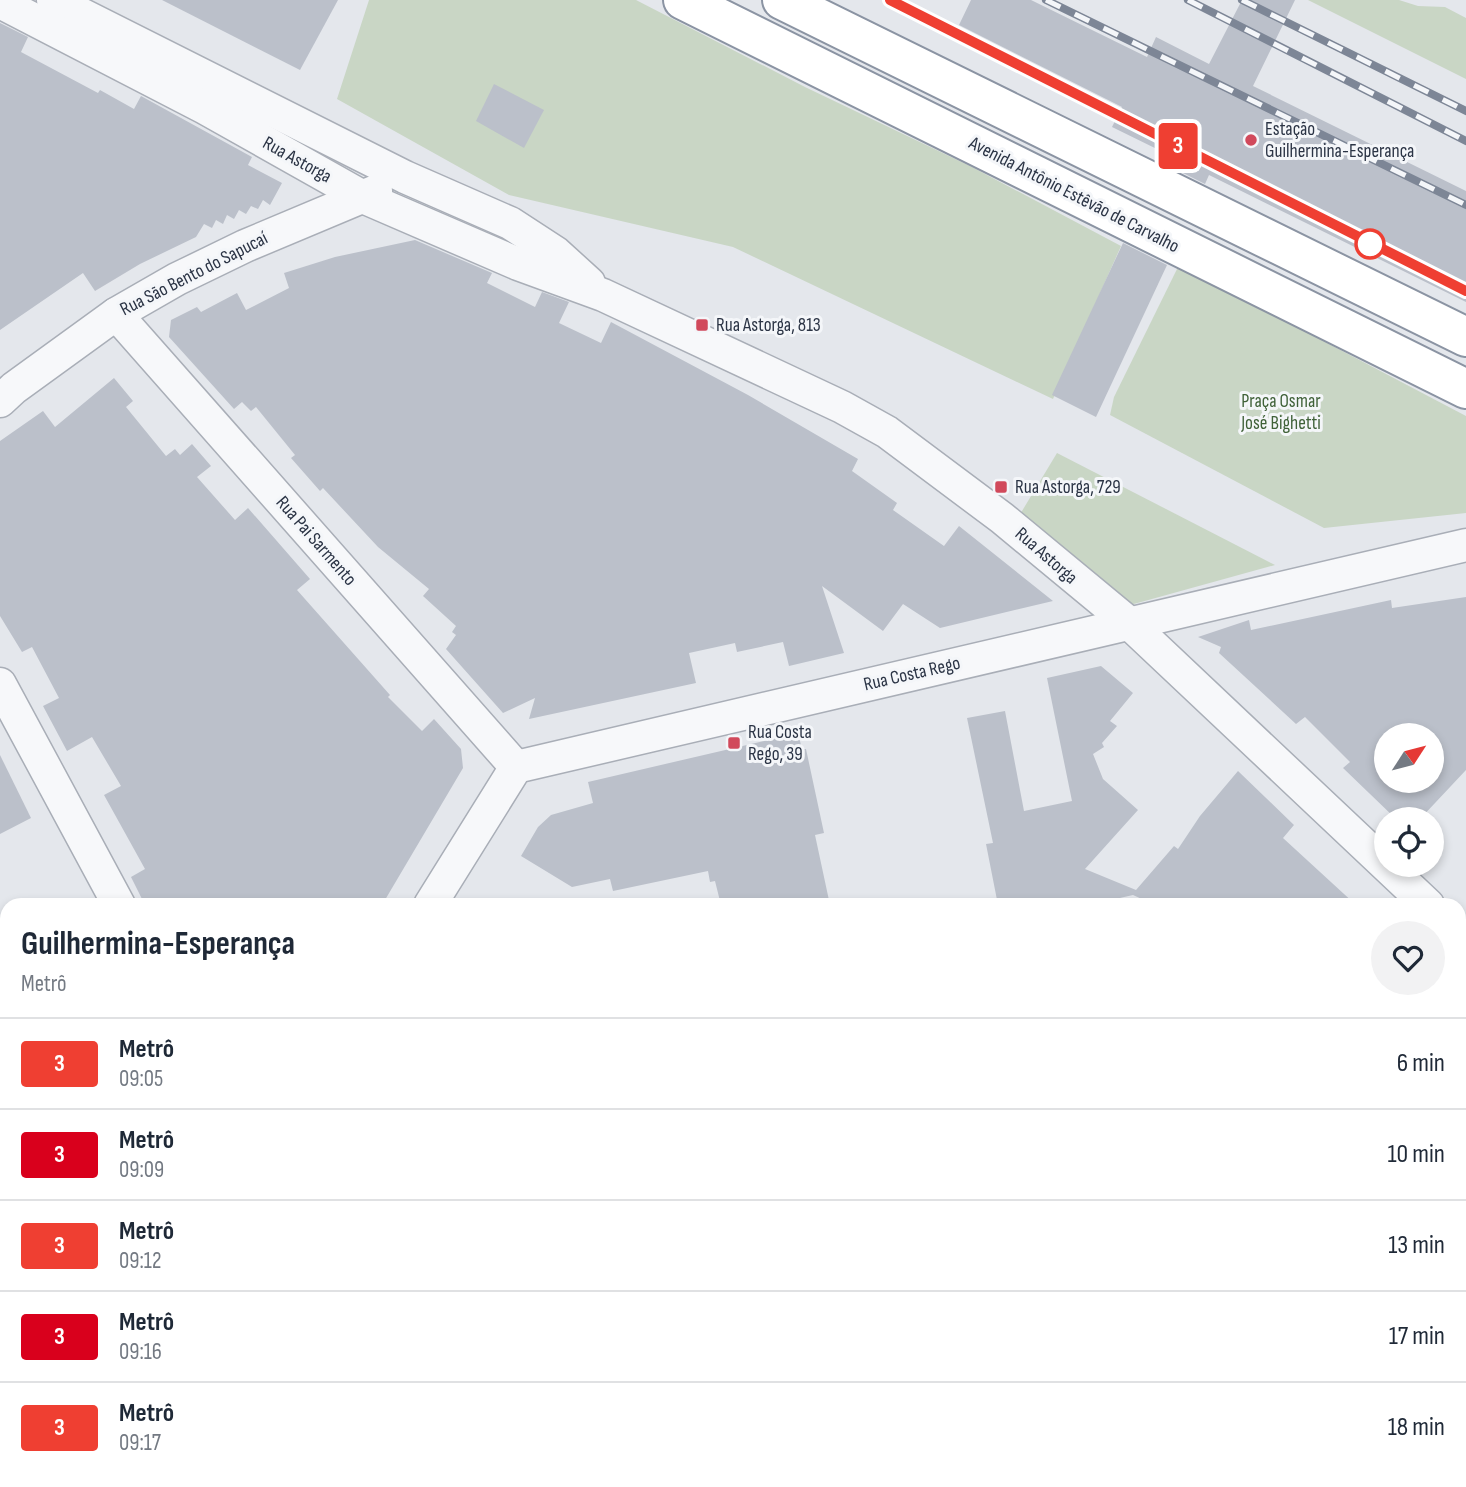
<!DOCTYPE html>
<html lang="pt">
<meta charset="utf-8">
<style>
:root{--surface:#fff;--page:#f2f2f3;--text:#1f2937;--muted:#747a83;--line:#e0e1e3}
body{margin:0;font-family:"Sofia Sans Condensed",sans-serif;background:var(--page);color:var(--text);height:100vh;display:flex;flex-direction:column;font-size:26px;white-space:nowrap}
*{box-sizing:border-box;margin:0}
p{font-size:23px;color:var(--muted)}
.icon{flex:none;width:38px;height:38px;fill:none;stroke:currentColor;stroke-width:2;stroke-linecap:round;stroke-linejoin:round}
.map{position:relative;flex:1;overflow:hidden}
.details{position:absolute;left:0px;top:898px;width:1466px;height:590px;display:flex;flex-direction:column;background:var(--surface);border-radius:21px 21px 0 0;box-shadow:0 4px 10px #0003}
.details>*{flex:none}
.badge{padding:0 14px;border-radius:5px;font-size:24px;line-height:46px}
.needle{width:46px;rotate:54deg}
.fabs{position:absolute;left:1374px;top:723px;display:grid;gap:14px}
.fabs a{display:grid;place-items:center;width:70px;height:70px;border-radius:50%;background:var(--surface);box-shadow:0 4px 10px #0003;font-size:35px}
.map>.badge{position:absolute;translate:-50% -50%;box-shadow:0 0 0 4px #fff}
.round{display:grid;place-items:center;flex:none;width:74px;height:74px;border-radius:37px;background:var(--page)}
.head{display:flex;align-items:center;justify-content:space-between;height:119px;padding:0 21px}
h1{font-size:33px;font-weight:700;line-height:52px}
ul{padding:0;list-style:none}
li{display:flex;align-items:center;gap:21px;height:91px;padding:0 21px;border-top:2px solid var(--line)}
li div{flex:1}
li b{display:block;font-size:26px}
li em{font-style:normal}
li .badge{min-width:77px;font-weight:700;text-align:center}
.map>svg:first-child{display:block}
.green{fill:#c9d6c5}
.building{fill:#bbc0ca;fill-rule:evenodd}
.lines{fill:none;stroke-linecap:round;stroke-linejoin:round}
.minor-casing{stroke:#a9aeb7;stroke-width:35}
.trunk-casing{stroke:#8b94a3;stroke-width:42}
.minor{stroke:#f7f8fa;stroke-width:32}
.trunk{stroke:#fff;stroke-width:38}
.rail-casing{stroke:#7d8696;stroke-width:8}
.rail{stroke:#f4f6f9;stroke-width:5;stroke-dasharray:16;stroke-linecap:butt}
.line-casing{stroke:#fff;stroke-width:16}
.line{stroke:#ef3f32;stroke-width:10}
.poi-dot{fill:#d1495b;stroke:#f4f6f9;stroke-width:2.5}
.stop-dot{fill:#fff;stroke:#ef3f32;stroke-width:3.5}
.labels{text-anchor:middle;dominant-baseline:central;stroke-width:6;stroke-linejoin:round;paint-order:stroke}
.poi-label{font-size:19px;fill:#2b3445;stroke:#f4f6f9;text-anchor:start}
.street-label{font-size:19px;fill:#2b3445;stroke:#f4f6f9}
.park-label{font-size:19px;fill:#3f6138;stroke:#f4f6f9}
</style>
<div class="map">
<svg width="1466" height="1487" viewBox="0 0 1466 1487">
<rect width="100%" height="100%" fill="#e4e7ec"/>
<g class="green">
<polygon points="369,0 636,0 805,87 972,167 1121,246 1053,399 733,247 509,195 337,99"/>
<polygon points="1308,0 1399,0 1418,6 1445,7 1466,18 1466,79"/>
<polygon points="1179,265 1466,416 1466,513 1324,528 1110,415 1114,397"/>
<polygon points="1057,453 1275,565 1123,607 1019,516"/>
</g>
<g class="building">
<polygon points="162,0 338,0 300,70"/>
<polygon points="971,0 1031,0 1147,57 1156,37 1209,64 1242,0 1295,0 1253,86 1466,191 1466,302 1209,175 1205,184 1161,162 1165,153 1112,127 1122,107 959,25"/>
<polygon points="0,23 28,37 21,52 98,93 100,90 134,109 141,96 252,157 248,165 282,183 270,205 263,200 258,209 251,206 246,214 239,210 234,219 227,215 223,224 216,220 212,228 204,224 196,237 140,264 95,291 83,273 0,330"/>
<polygon points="494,84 544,110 524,148 476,121"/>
<polygon points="415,240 492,273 487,283 535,307 542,292 569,302 559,323 601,343 611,322 748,395 858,459 852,471 897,503 893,510 944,546 959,526 1053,601 940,628 903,604 883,631 822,586 844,653 789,666 783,642 737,652 735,643 689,653 696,683 529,719 535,698 503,713 446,649 456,635 452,632 456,626 423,596 429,589 378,547 323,488 320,491 291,458 295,455 256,407 251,411 242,402 234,409 169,337 171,320 197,307 201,312 237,293 246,310 289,288 284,273 335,257"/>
<polygon points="1123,243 1167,265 1096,417 1052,395"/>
<polygon points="114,378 133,401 126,407 166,456 175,449 180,455 192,444 211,466 197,477 235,520 248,508 310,579 297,590 390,695 388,697 422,731 434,719 461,749 463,768 382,905 145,905 131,877 145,869 104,795 121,786 92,737 67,751 43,706 59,698 32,647 22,652 0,616 0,441 43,411 55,427"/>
<path d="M 1466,597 L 1466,770 L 1420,819 L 1407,807 L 1396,819 L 1343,768 L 1350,762 L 1305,717 L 1296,724 L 1219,653 L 1221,647 L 1198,637 L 1249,620 L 1251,630 L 1391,600 L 1392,608 ZM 1386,735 L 1432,735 L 1432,780 L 1386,780 Z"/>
<polygon points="1101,666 1133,693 1110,721 1117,726 1102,743 1104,747 1093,754 1103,779 1138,810 1085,869 1136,890 1174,846 1178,849 1200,816 1238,771 1294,825 1283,838 1356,905 1155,905 1133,895 1089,905 998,905 986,844 993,843 967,718 1005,711 1024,811 1072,801 1047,678"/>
<polygon points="798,733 802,749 806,749 824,833 815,835 830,905 721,905 715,881 710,882 708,871 613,891 610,879 572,887 521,856 538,827 551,815 593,803 588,782"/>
<polygon points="0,755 31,818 0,834"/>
</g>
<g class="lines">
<g class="minor-casing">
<g id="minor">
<polyline points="53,0 405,177 510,223 556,253 589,283"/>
<polyline points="0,2 205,108 363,197 518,264 603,295 842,407 887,432 1002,518 1129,623 1428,905"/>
<polyline points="116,314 516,767"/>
<polyline points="0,401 14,388 116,314 177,279 245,246 376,191"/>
<polyline points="0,684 119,905"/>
<polyline points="430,905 516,767 1466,545"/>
<polyline points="1460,935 1466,941"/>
<polyline points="1460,1031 1466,1030"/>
<polyline points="0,1150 7,1151"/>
<polyline points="385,1480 387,1487"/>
<polyline points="1070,1480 1071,1487"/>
<polyline points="82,1487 86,1480"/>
<polyline points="730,1487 732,1480"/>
</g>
</g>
<g class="trunk-casing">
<g id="trunk">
<polyline points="683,0 1466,389"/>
<polyline points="782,0 1466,337"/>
</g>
</g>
<use href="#minor" class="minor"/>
<use href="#trunk" class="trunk"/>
<g class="rail-casing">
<g id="rail">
<polyline points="890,0 1466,291"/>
<polyline points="1046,0 1466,205"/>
<polyline points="1188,0 1466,141"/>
<polyline points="1242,0 1466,111"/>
</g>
</g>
<use href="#rail" class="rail"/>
</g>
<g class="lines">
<g class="line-casing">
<polyline id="line" points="890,0 1466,291"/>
</g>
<use href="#line" class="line"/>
</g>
<g class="poi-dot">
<circle cx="1251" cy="140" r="7"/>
<rect x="695" y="318" width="14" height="14" rx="3.5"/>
<rect x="994" y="480" width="14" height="14" rx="3.5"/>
<rect x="727" y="736" width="14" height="14" rx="3.5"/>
</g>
<circle class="stop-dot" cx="1370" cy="244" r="14"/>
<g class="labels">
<g class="poi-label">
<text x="1265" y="129">Estação<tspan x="1265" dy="22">Guilhermina-Esperança</tspan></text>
<text x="716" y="325">Rua Astorga, 813</text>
<text x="1015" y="487">Rua Astorga, 729</text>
<text x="748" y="732">Rua Costa<tspan x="748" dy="22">Rego, 39</tspan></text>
</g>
<g class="street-label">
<text transform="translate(297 160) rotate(29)">Rua Astorga</text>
<text transform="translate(1074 195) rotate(27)">Avenida Antônio Estêvão de Carvalho</text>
<text transform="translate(194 274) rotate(-27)">Rua São Bento do Sapucaí</text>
<text transform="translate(316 541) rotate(49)">Rua Pai Sarmento</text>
<text transform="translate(1046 556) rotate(41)">Rua Astorga</text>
<text transform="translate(912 674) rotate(-13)">Rua Costa Rego</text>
</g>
<g class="park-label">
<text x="1281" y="401">Praça Osmar<tspan x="1281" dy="22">José Bighetti</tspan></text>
</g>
</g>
</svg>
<div class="fabs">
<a><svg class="needle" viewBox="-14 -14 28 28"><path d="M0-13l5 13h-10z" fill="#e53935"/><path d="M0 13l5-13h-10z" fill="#747a83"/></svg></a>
<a><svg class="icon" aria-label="locate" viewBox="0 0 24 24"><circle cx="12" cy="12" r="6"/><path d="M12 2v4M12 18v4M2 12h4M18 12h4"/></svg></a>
</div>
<b class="badge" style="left:1178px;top:146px;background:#ef3f32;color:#fff">3</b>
<section class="details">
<div class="head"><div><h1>Guilhermina-Esperança</h1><p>Metrô</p></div><a class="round"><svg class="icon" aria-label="heart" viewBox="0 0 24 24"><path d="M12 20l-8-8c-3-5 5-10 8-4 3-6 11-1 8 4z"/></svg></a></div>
<ul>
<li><span class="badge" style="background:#ef3f32;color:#fff">3</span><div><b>Metrô</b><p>09:05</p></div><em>6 min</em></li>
<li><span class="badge" style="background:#d9001c;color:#fff">3</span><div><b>Metrô</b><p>09:09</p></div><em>10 min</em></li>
<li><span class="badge" style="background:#ef3f32;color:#fff">3</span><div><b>Metrô</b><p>09:12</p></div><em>13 min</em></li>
<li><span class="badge" style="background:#d9001c;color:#fff">3</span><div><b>Metrô</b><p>09:16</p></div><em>17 min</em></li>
<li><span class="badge" style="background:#ef3f32;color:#fff">3</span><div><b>Metrô</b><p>09:17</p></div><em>18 min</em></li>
</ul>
</section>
</div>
